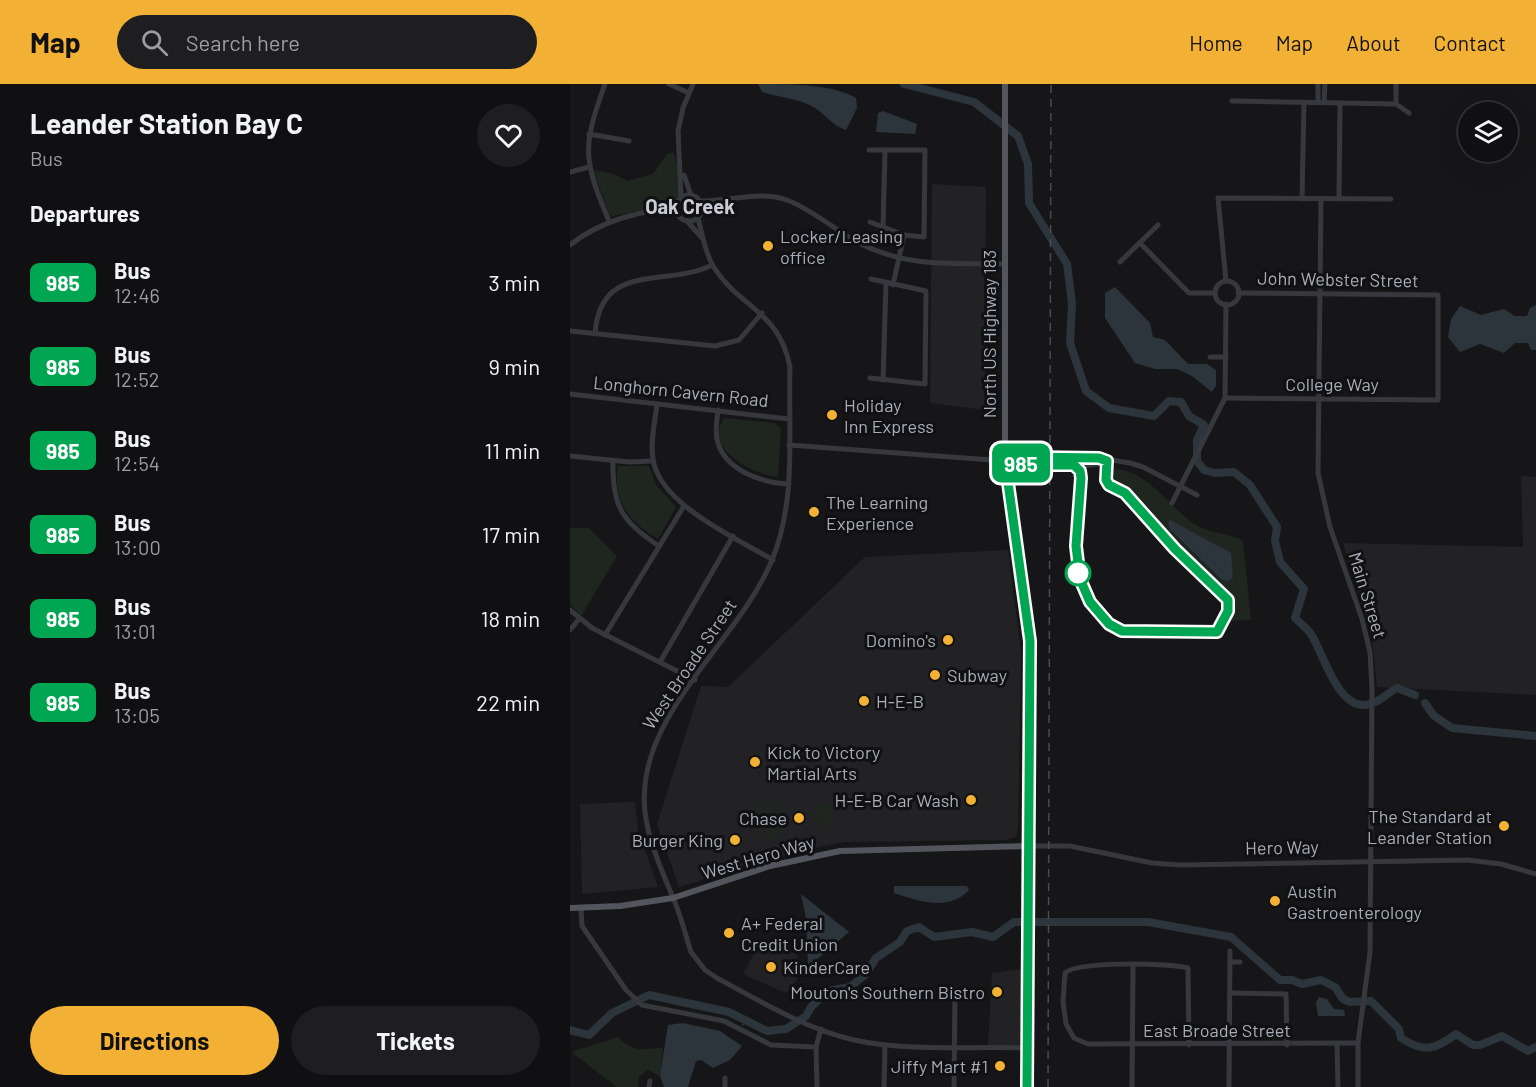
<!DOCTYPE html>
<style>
:root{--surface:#101012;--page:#1e1e20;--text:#f1f3f6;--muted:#9c9d9f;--line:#303032;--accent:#f2b134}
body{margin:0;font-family:Barlow,sans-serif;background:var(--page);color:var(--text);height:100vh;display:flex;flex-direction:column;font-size:22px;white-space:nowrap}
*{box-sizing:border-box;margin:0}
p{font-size:20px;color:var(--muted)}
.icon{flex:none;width:33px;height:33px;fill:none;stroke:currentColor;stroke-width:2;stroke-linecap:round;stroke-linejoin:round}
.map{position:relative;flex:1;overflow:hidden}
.panel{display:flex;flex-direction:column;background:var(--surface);width:570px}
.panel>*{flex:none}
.badge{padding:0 12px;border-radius:9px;font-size:21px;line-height:39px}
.tools{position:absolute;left:888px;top:18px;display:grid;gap:12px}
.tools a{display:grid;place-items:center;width:60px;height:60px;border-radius:50%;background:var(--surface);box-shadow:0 6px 24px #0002,0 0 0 2px var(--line);font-size:30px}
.map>.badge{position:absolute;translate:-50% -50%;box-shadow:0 0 0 3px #fff}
h2{padding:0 30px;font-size:22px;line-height:54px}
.round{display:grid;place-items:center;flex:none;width:63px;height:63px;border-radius:32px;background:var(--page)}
.summary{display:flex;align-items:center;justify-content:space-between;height:102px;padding:0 30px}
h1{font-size:28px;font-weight:700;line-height:45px}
.button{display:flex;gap:12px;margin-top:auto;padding:12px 30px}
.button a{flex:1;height:69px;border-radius:36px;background:var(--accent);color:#111;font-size:24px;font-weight:700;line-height:69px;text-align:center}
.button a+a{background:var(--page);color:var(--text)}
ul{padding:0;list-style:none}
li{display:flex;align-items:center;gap:18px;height:84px;padding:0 30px}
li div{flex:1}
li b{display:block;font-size:22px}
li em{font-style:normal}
li .badge{min-width:66px;font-weight:700;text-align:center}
header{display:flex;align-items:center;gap:36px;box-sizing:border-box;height:84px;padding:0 30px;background:var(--accent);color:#111}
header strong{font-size:28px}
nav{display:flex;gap:33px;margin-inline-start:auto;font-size:21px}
.search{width:420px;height:54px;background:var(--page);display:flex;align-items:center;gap:15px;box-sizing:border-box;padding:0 21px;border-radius:33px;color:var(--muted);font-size:22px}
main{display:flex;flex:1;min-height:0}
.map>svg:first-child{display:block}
.built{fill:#222225}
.green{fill:#1e261f}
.water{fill:#2c353c}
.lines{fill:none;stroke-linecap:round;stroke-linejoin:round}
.stream{stroke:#2c353c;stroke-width:1.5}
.river{stroke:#2c353c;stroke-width:8}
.minor{stroke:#37383d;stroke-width:5}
.major{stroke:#53555c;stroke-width:6}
.rail{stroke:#4a4c52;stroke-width:1.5;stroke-dasharray:8 6;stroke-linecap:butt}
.line-casing{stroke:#fff;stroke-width:14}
.line{stroke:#00a651;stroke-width:9}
.poi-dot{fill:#f2b134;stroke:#111113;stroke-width:2}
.stop-dot{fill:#fff;stroke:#00a651;stroke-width:3}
.labels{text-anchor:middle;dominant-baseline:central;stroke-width:6;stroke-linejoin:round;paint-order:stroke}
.poi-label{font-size:18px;fill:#a8adb8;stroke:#111113;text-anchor:start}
.street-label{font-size:18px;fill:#a8adb8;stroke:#111113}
.neighbourhood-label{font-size:20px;font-weight:bold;fill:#c9ccd4;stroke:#111113}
</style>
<header>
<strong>Map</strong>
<div class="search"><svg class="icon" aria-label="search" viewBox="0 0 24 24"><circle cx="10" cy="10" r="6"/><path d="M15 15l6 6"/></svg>Search here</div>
<nav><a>Home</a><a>Map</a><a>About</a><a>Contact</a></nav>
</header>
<main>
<section class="panel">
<div class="summary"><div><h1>Leander Station Bay C</h1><p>Bus</p></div><a class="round"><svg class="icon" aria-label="heart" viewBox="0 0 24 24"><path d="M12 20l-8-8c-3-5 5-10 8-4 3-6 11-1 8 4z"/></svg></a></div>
<h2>Departures</h2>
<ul>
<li><span class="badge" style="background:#00a651;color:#fff">985</span><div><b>Bus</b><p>12:46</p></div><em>3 min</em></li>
<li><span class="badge" style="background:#00a651;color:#fff">985</span><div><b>Bus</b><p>12:52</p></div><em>9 min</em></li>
<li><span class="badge" style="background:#00a651;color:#fff">985</span><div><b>Bus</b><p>12:54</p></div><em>11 min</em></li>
<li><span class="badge" style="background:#00a651;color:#fff">985</span><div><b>Bus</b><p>13:00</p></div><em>17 min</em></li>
<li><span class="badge" style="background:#00a651;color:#fff">985</span><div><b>Bus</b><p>13:01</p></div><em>18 min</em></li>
<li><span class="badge" style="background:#00a651;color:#fff">985</span><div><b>Bus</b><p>13:05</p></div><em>22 min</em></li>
</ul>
<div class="button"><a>Directions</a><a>Tickets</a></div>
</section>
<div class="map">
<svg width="966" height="1003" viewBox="0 0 966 1003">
<rect width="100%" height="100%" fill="#161618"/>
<g class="built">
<polygon points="362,100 416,103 415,326 360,319"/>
<polygon points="951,392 966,393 966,611 807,603 802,554 773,459 953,463"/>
<polygon points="438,466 451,567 448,745 446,753 436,756 274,758 229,767 109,803 87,740 131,602 158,603 295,473"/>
<polygon points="65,718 68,746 88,803 12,810 10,720"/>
<polygon points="194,855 228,871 224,879 229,886 226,897 216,909 173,890 191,856"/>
<polygon points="458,884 458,964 418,963 422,889"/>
</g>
<g class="green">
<polygon points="104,69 109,90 110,111 100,121 42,132 39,130 23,86 41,89 58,97 84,89 97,70"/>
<path d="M 154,334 L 205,339 L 211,344 L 208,393 C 184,391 132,365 154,334 Z"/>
<path d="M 48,382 L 79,382 L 86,401 L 106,423 L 88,455 C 59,438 42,416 48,382 Z"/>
<path d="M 544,385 C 579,386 600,426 628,442 C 642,450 660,449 673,457 L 681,536 L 656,537 L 663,527 L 660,512 L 595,452 L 559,409 L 540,397 L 540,388 Z"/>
<polygon points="0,444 19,444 47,472 11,532 0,520"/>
<polygon points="202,717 207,720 207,725 204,726 209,750 212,751 197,756 186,722 191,718 193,722 202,721"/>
<polygon points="248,718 249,722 261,719 262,743 251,743 246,720"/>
<path d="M 48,953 C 65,969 72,965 93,964 L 90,992 L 78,986 L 69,992 L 68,1003 L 47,1003 L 1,968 Z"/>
</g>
<g class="water">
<path d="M 188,0 C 219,0 263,0 286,14 L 287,24 L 276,46 C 262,42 254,28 240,21 C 225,14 208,13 192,8 Z"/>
<polygon points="313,27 347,40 345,50 306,48 308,29"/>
<polygon points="545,203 580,239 583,253 595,256 618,280 637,280 646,286 646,302 642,308 622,292 607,285 585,285 565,279 535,234 535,209"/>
<polygon points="966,221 966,266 961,266 958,259 945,259 934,269 910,260 890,268 878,253 881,235 890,222 911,231 934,225 945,232 957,232 960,224"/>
<polygon points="600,436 661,469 663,493 658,497 652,496 600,445 598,438"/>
<path d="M 324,802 L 397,802 L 399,806 C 379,828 348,817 324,809 Z"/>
<polygon points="231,810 279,848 238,883 236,834"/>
<polygon points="749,913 757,915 764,925 774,926 775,932 748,932 746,918"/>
<polygon points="113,939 150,947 172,962 160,976 143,984 131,976 126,977 118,1003 94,1003 90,992 98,941"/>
</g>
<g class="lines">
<polyline class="stream" points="173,941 176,936"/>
<g class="river">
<path d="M 334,0 L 404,18 L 448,52 L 458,80 L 459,119 L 497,180 L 502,219 L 500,259 L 516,307 L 539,324 L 584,332 L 599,317 L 611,318 L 619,332 L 634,341 L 627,356 L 627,377 L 634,386 L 645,389 L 664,388 L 680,401 L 707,443 L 705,457 L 710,478 L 734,505 L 725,534 C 730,539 737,544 741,550 C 753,569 767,622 794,621 C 806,621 816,610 827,604 L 845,611"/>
<polyline points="855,619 863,631 882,644 966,652"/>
<path d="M 0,946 L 19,951 L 42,929 L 79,911 L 159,928 L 197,947 L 216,945 L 236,932 L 241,923 L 258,907 L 280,903 L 295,891 L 306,874 L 330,858 L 337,847 L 349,843 L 364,853 L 402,848 L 423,853 L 444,838 L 578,838 L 661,853 L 710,896 L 722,896 L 732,900 L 751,896 L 765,903 L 773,915 L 780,918 L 801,917 L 829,945 L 831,954 C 854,969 865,966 886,950 L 903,961 L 910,961 L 932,952 L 958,967 L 966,963"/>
</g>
<g class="minor">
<path d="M 35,0 C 12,64 13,75 39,137"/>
<polyline points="99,0 119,9"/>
<polyline points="662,17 826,20 839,29"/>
<polyline points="748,18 748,0"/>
<polyline points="754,18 755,0"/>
<polyline points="826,20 826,0"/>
<polyline points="19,50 59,57"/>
<polyline points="299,66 355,66 354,153 334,151 300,138"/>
<polyline points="0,88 19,83"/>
<polyline points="114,91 121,111"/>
<circle cx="119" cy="124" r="13"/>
<polyline points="111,113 108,47 113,24 123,0"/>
<polyline points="732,115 734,18"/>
<polyline points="751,115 748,389 760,443 792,535 800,568 802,605 800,868 788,959 788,1003"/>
<polyline points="769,115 770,19"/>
<path d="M 130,117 C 159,118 188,106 217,116 C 241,125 264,145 287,158 C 337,184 380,179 434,180"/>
<polyline points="86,128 107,129"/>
<polyline points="132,128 153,117"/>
<path d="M 128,134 C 132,149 135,168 143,182 C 169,224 209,226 220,283 C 218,347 227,416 202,476 C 167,561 59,636 76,735 C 81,764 95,794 106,821 C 112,836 116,853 121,868 L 135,886 L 147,894 C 190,917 236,945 284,956 C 340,968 401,962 458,964"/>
<polyline points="117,137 132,154"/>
<polyline points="313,143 315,66"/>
<polyline points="570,159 619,209 645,209"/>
<path d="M 0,161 C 31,136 67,129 106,122"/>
<polyline points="550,178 588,141"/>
<polyline points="656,197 648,114 821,115"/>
<circle cx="657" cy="209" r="12"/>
<polyline points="323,201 334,151"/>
<polyline points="0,247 145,262 169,256 192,229"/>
<path d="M 25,250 C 30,176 97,204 142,181"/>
<polyline points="640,273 656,273"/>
<polyline points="300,294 355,300 356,207 301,195"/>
<polyline points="313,296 316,199"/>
<polyline points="0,310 219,335"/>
<polyline points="655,314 868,316 868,211 668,209"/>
<path d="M 87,320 C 85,338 80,358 83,375 C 89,420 166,454 203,476"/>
<path d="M 148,326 C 147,336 145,345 147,355 C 153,386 192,399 219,400"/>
<polyline points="219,361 435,377 448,377 453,373 529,374 560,379 573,383 627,411"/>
<polyline points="0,372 59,378 83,377"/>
<path d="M 43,377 C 42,422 52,438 89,462"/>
<path d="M 448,377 C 459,385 525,384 537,377"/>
<polyline points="602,419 655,314 656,220"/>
<polyline points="0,526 22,544 125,596"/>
<polyline points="0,546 9,535"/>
<polyline points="35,551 114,422"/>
<polyline points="90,578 163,452"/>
<polyline points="458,762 500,762 582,779 611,781 897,776 931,780 966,790"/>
<polyline points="11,825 12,842 56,906 72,921 154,937 201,961 246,963"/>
<polyline points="660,878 670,878"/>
<polyline points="660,909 716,910 717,961"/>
<polyline points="767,960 768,1003"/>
<path d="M 619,961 L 618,884 C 600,879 507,877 495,889 L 493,918 L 496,940 L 504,954 L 518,960 L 788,959"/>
<polyline points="79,1003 80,997"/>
<polyline points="155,1003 155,994"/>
<polyline points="247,1003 246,963 251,945"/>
<polyline points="314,1003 315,961"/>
<polyline points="384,1003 385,905"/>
<polyline points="562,1003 563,882"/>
<polyline points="659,1003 660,867"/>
</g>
<g class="major">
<polyline points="435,0 435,377 457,521 460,557 457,1003"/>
<polyline points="0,824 50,822 103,814 200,782 270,767 458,762"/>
</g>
<polyline class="rail" points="478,1003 481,0"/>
</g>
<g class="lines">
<g class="line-casing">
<polyline id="line" points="453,373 529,374 537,377 536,396 539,401 555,409 605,465 658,516 658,527 647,548 552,547 539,540 520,518 510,495 506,462 511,394 510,387 504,381 454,381 448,377 435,377 460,557 457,1003"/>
</g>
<use href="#line" class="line"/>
</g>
<g class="poi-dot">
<circle cx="198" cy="162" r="6"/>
<circle cx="262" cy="331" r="6"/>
<circle cx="244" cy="428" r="6"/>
<circle cx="378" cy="556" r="6"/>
<circle cx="365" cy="591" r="6"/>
<circle cx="294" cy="617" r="6"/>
<circle cx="185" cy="678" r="6"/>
<circle cx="401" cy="716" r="6"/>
<circle cx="229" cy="734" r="6"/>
<circle cx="934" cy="742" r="6"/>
<circle cx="165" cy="756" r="6"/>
<circle cx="705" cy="817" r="6"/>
<circle cx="159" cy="849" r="6"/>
<circle cx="201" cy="883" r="6"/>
<circle cx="427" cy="908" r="6"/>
<circle cx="430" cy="982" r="6"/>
</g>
<circle class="stop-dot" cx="508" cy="489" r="12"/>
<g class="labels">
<g class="poi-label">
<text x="210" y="152">Locker/Leasing<tspan x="210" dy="21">office</tspan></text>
<text x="274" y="321">Holiday<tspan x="274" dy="21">Inn Express</tspan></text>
<text x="256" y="418">The Learning<tspan x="256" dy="21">Experience</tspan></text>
<text x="366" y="556" text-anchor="end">Domino's</text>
<text x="377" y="591">Subway</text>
<text x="306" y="617">H-E-B</text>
<text x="197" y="668">Kick to Victory<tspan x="197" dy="21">Martial Arts</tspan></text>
<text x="389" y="716" text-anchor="end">H-E-B Car Wash</text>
<text x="922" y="732" text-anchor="end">The Standard at<tspan x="922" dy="21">Leander Station</tspan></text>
<text x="217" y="734" text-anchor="end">Chase</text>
<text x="153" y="756" text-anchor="end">Burger King</text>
<text x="717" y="807">Austin<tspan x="717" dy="21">Gastroenterology</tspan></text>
<text x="171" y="839">A+ Federal<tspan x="171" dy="21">Credit Union</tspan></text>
<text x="213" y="883">KinderCare</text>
<text x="415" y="908" text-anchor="end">Mouton's Southern Bistro</text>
<text x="418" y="982" text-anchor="end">Jiffy Mart #1</text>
</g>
<g class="street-label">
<text transform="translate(768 195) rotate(1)">John Webster Street</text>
<text transform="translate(419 250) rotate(-90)">North US Highway 183</text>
<text x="762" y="300">College Way</text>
<text transform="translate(111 307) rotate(6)">Longhorn Cavern Road</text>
<text transform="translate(798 511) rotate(73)">Main Street</text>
<text transform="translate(119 580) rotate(-56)">West Broade Street</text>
<text transform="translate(712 763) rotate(-1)">Hero Way</text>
<text transform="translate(188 773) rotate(-16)">West Hero Way</text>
<text x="647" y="946">East Broade Street</text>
</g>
<g class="neighbourhood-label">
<text x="120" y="122">Oak Creek</text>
</g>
</g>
</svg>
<div class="tools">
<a><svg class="icon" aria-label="layers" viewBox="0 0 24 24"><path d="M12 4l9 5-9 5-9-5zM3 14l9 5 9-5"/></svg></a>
</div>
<b class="badge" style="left:451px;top:379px;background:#00a651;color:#fff">985</b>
</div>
</main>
